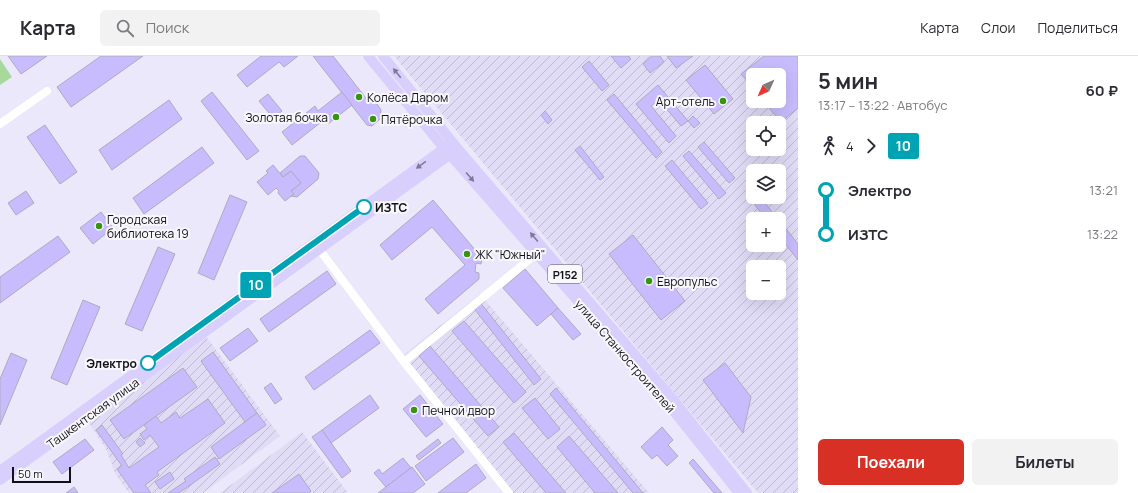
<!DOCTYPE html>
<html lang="ru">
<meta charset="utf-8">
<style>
:root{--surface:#fff;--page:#f2f2f3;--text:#2b2b33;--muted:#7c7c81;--line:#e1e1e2;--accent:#d93025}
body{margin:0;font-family:Manrope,sans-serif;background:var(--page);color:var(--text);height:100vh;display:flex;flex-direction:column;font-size:15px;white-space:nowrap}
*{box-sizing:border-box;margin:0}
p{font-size:13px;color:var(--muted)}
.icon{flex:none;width:22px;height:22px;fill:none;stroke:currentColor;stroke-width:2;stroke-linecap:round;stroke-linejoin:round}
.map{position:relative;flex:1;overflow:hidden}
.drawer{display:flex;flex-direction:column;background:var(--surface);width:340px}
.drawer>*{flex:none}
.badge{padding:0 8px;border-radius:3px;font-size:14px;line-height:26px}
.needle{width:26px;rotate:225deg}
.buttons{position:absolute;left:746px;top:12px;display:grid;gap:8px}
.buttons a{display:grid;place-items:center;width:40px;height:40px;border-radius:6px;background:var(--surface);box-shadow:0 4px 16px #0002;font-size:20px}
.scale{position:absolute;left:12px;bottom:10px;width:59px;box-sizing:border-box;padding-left:4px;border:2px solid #111017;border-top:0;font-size:11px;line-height:14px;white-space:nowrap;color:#111017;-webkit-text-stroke:3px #f8f8fc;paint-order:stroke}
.map>.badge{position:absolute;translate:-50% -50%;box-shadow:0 0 0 2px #fff}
.legs{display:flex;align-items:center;gap:6px;height:44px;padding:0 20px;font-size:13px}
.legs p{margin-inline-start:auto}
.summary{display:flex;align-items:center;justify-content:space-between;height:68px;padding:0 20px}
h1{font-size:22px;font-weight:700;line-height:30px}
.button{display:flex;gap:8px;margin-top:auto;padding:8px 20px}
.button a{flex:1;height:46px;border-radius:6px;background:var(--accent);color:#fff;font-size:16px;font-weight:700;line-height:46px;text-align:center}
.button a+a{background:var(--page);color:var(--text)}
ul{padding:0 20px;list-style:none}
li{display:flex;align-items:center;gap:14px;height:44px;font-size:15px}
li i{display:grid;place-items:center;width:6px;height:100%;margin:0 5px;background:currentColor}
li i::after{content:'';width:10px;height:10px;margin:-5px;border:3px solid;border-radius:50%;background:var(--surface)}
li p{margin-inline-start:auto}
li:first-child i{background:linear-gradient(#0000 50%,currentColor 0)}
li:last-child i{background:linear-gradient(currentColor 50%,#0000 0)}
header{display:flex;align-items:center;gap:24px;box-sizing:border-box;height:56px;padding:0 20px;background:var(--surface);border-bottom:1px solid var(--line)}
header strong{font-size:19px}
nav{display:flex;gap:22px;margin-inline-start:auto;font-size:14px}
.search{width:280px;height:36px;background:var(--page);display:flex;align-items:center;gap:10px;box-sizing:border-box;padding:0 14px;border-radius:6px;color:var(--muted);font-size:15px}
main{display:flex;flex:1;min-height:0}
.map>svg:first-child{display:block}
.industrial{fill:url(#industrial-furrows);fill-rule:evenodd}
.grass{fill:#a7d99b}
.building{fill:#c9bcfe;stroke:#aeabbe}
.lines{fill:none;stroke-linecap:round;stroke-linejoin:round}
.minor{stroke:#fff;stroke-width:8}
.major{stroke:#d9cffd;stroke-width:10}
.oneway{fill:#7f7996}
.line-1-casing{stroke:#fff;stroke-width:9}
.line-1{stroke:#00a3b4;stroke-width:6}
.poi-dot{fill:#369411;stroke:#f8f8fc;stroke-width:1.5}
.stop-1-dot{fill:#fff;stroke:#00a3b4;stroke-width:2}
.labels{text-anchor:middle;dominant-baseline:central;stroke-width:4;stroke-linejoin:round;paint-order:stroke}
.shield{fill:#f8f8fc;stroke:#56565c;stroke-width:1}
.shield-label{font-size:11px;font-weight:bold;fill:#111017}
.poi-label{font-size:12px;fill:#111017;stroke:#f8f8fc;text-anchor:start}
.stop-label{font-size:12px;font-weight:bold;fill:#111017;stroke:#f8f8fc;text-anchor:start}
.street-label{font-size:12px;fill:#111017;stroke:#f8f8fc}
</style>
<header>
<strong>Карта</strong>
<div class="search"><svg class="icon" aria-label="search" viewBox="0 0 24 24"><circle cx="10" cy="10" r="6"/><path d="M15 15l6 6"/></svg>Поиск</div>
<nav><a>Карта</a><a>Слои</a><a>Поделиться</a></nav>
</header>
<main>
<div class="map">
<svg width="798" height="437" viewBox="0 0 798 437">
<defs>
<pattern id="industrial-furrows" width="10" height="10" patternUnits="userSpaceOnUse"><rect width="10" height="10" fill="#e0dcf6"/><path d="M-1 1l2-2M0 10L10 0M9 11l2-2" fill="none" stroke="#bfbcd2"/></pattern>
</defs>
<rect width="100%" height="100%" fill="#ebe8fc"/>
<g class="industrial">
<path d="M 394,0 L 798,0 L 798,437 L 758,437 ZM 753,19 L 779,19 L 779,45 L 753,45 ZM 753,67 L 779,67 L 779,93 L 753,93 ZM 753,115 L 779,115 L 779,141 L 753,141 ZM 753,163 L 779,163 L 779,189 L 753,189 ZM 753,211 L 779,211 L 779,237 L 753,237 Z"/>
<polygon points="480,238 649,437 511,437 401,301"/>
<polygon points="202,275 280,380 203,437 129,437 115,417 106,393 85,361"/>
<polygon points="302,376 348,437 220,437 239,423"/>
</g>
<polygon class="grass" points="0,3 12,21 0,29"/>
<g class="building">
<polygon points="8,0 47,0 21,18"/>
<polygon points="101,0 143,0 71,51 57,31"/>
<polygon points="261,0 298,0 284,11 279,6 247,31 237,19"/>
<polygon points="313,0 333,0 369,46 377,48 381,54 380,63 372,70 367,69"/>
<polygon points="611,0 628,0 631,3 621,12"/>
<polygon points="652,0 660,0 664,6 650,17 643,8"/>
<polygon points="667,0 693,0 676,12"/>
<polygon points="764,0 798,0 798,52 781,66 763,45 779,45 779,19 753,19 753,32 741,18"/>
<polygon points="589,5 609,29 602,35 582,11"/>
<polygon points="705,9 733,43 714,58 686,24"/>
<polygon points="658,29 688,65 681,70 659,44 651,50 676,80 669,87 636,48"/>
<polygon points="212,36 259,95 247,104 201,45"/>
<polygon points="342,36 352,49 328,68 325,63 292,89 282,76 315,50 318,55"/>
<polygon points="268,38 282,55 273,62 259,45"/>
<polygon points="614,38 662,96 656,102 607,44"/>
<polygon points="169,44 182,63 112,114 99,94"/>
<polygon points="545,55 552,64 548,68 541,59"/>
<polygon points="693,60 700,67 694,72 688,65"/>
<polygon points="45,69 77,116 60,128 27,81"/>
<polygon points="704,86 735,122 729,127 698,91"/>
<polygon points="580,90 604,121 600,124 575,94"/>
<polygon points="202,91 214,107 144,158 133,142"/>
<polygon points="689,95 726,137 719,143 683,100"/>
<polygon points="300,100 305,100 319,117 318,123 297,141 291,140 294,138 291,135 301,127 291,115 283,121 280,117"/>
<polygon points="672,104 708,147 701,153 665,110"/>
<polygon points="273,109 283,121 291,115 301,127 291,135 294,138 285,145 278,137 279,135 276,132 268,139 257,126 268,117 266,115"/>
<polygon points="753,134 753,141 760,141 778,163 766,163 747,139"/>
<polygon points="26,135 34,147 16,159 8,147"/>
<polygon points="230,139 247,146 214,224 198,217"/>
<polygon points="433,144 482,202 481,208 476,207 475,216 479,217 479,223 438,258 425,243 465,209 432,171 392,204 380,189"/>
<polygon points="101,156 113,172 93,188 80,172"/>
<polygon points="779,164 798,188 798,204 779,180"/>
<polygon points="633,179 685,245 661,264 609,198"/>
<polygon points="58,180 70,196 0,247 0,221"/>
<polygon points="158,191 175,198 142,275 125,268"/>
<polygon points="525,213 558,252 537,270 503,232"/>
<polygon points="327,215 336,228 269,276 260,263"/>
<polygon points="83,244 100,251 67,329 51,322"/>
<polygon points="479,245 541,323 534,329 472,250"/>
<polygon points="558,252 581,278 573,284 551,258"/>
<polygon points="464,265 526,336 514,347 452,275"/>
<polygon points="248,272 258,285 230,305 220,292"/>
<polygon points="370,274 380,287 314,334 305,321"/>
<polygon points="430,290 499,371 488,380 419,300"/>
<polygon points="213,296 257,357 245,366 201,305"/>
<polygon points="11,297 27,304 0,369 0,323"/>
<polygon points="725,307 751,341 743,377 703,324"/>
<polygon points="183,312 197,331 124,383 110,364"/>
<polygon points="271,327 282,343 275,348 264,332"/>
<polygon points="556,332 643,437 633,437 550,338"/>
<polygon points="370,339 379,352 331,387 322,374"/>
<polygon points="420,339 443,368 426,381 403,353"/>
<polygon points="535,342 560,373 548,383 522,352"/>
<polygon points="208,343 225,367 157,416 159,419 145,429 151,437 134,437 117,413 122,410 96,374 102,369 123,398 121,399 129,412 159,391 150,379 144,384 140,378 147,373 144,369 156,360 161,367 176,356 180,362"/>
<polygon points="257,357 266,369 219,403 211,391"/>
<polygon points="662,371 673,384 668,389 678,400 667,410 657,399 652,403 641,391"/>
<polygon points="322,374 351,415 342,422 312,381"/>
<polygon points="514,377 566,437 546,437 503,386"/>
<polygon points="569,380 618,437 595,437 557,391"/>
<polygon points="140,382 145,387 140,391 136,386"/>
<polygon points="453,382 464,396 426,425 415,410"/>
<polygon points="85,383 94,394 62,418 53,406"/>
<polygon points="438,383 441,387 419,404 416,400"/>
<polygon points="215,401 220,408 179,437 168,437 186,425 184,423"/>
<polygon points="403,402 411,412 412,411 386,431 374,417 379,413 382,418"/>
<polygon points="693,403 722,437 714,437 689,407"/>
<polygon points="476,408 486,422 466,437 438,437"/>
<polygon points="412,411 425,428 413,437 378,437"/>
<polygon points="170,416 174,423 160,433 155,426"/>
<polygon points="299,418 311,435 309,437 272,437"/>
<polygon points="74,431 78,437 66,437"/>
</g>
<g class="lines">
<g class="minor">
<polyline points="0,68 47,35"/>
<polyline points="319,193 404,306 509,437"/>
<polyline points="404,306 536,198"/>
</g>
<g class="major">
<polyline points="368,0 444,92 667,347 739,437"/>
<polyline points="383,0 458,93 673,343 747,437"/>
<polyline points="0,415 450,88"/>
<polyline points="0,424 455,95"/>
</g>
</g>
<defs><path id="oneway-solid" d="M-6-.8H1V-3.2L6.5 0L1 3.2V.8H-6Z"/></defs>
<g class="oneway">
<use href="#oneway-solid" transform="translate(397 17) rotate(-129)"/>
<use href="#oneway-solid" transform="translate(421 109) rotate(144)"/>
<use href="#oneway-solid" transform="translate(470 121) rotate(49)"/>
<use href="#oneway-solid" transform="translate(534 181) rotate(-130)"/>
</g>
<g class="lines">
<g class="line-1-casing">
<polyline id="line-1" points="148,307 364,151"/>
</g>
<use href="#line-1" class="line-1"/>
</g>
<g class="poi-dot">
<circle cx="359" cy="41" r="4"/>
<circle cx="723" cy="45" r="4"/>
<circle cx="336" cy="61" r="4"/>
<circle cx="373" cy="63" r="4"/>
<circle cx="99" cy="170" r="4"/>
<circle cx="467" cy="198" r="4"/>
<circle cx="649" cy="225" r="4"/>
<circle cx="414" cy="354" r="4"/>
</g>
<g class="stop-1-dot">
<circle cx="364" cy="151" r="7"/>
<circle cx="148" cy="307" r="7"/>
</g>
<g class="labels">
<rect class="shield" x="548" y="209" width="34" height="18" rx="3"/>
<g class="shield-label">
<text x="565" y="218">Р152</text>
</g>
<g class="poi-label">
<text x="367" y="41">Колёса Даром</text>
<text x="715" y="45" text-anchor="end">Арт-отель</text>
<text x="328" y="61" text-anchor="end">Золотая бочка</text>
<text x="381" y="63">Пятёрочка</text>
<text x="107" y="163">Городская<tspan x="107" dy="14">библиотека 19</tspan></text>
<text x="475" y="198">ЖК "Южный"</text>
<text x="657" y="225">Европульс</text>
<text x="422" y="354">Печной двор</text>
</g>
<g class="stop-label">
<text x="375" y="151">ИЗТС</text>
<text x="137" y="307" text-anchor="end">Электро</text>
</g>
<g class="street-label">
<text transform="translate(625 300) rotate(49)">улица Станкостроителей</text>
<text transform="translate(93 357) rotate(-36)">Ташкентская улица</text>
</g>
</g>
</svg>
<div class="buttons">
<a><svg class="needle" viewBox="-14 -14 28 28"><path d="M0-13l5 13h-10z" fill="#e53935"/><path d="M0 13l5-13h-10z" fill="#7c7c81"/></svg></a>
<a><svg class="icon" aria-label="locate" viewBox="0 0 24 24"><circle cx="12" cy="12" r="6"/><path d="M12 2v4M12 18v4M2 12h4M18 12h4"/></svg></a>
<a><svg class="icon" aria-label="layers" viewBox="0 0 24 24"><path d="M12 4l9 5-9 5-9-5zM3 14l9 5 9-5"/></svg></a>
<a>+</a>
<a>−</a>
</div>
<div class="scale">50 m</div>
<b class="badge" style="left:256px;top:229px;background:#00a3b4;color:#fff">10</b>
</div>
<section class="drawer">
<div class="summary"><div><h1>5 мин</h1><p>13:17 – 13:22 · Автобус</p></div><b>60 ₽</b></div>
<div class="legs"><svg class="icon" aria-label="walk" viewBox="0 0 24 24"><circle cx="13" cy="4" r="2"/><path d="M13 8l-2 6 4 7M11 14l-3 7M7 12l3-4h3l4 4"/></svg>4<svg class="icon" aria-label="forward" viewBox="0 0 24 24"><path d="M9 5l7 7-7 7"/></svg><b class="badge" style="background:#00a3b4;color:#fff">10</b></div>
<ul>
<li><i style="color:#00a3b4"></i><b>Электро</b><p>13:21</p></li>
<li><i style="color:#00a3b4"></i><b>ИЗТС</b><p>13:22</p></li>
</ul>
<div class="button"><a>Поехали</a><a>Билеты</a></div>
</section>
</main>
